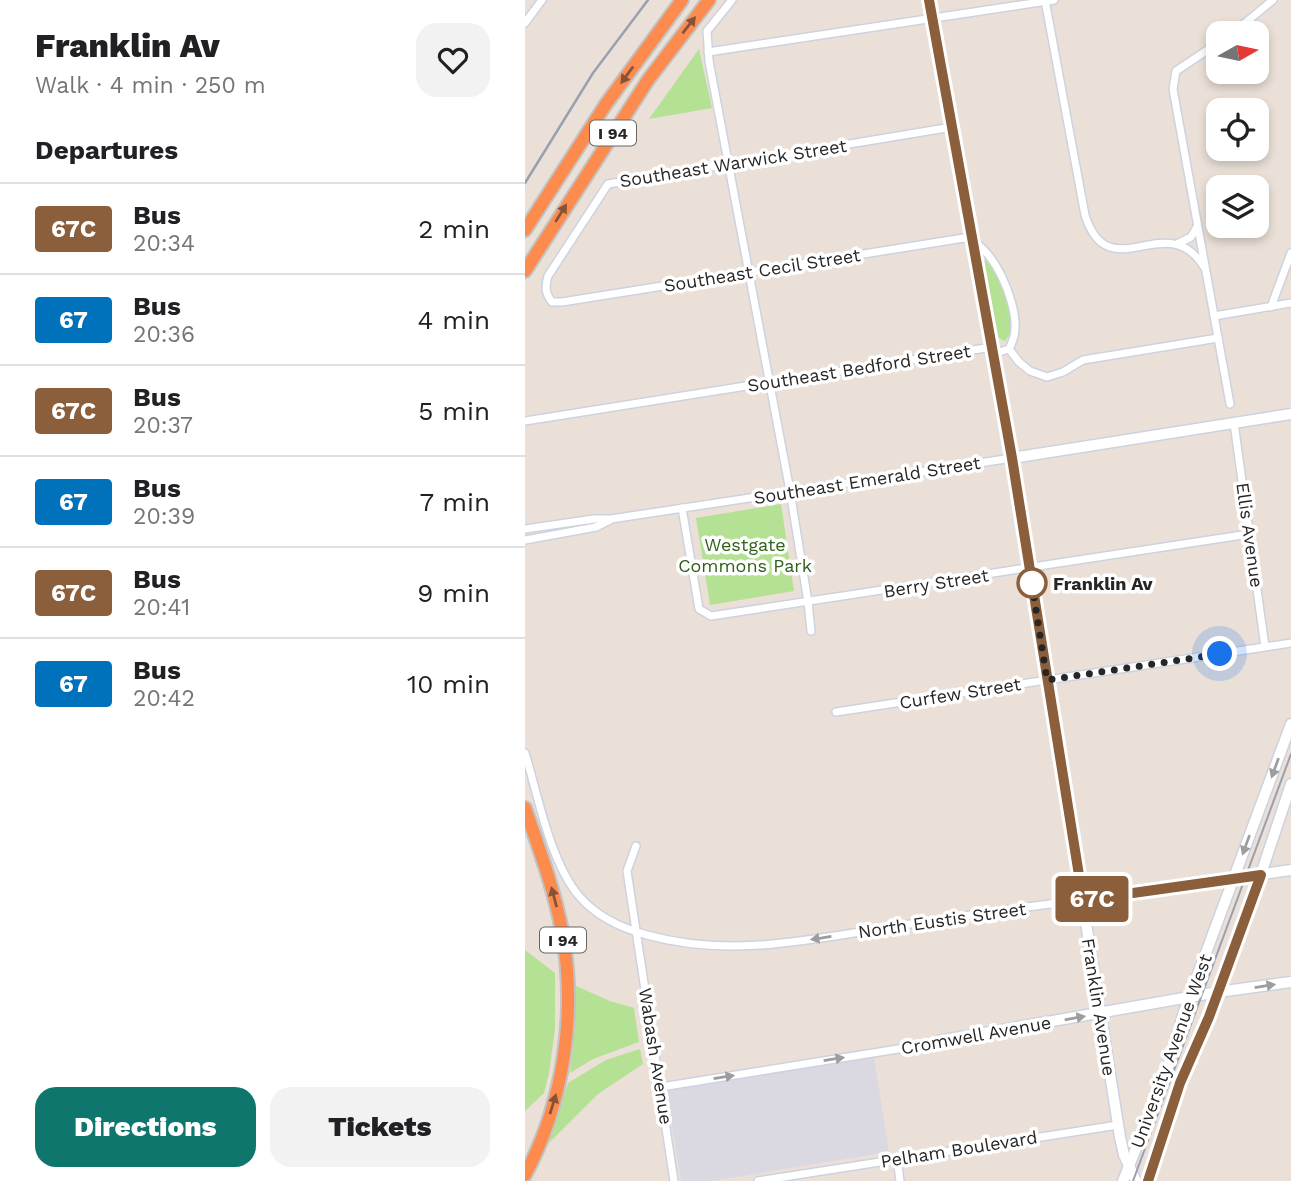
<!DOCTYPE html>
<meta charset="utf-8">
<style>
:root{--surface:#fff;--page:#f2f2f2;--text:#202124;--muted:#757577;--line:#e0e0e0;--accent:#0f766e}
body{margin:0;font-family:"Work Sans",sans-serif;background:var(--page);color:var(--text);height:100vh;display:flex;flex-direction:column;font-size:26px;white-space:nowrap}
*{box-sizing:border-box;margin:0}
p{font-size:23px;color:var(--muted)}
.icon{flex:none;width:38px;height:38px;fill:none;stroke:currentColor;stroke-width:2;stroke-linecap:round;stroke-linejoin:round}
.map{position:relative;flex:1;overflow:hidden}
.panel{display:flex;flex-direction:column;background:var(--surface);width:525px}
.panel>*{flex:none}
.badge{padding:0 14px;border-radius:5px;font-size:24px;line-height:46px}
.needle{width:46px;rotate:81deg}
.fabs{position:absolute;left:681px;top:21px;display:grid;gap:14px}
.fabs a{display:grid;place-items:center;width:63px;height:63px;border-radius:14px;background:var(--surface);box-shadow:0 4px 10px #0003;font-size:35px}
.you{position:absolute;width:35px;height:35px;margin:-18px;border:5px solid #fff;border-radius:50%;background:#1a73e8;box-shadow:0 0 0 10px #1a73e833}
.map>.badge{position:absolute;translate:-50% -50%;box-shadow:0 0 0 4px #fff}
h2{padding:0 35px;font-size:26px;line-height:63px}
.round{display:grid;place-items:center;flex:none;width:74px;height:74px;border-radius:21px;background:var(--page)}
.overview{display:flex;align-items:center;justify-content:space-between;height:119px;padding:0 35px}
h1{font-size:33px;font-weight:800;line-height:52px}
.primary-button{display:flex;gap:14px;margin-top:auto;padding:14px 35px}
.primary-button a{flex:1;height:80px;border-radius:21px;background:var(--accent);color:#fff;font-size:28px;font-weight:800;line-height:80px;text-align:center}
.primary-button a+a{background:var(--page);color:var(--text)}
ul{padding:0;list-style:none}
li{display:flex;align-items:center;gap:21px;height:91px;padding:0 35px;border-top:2px solid var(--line)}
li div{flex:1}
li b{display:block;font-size:26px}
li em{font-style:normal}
li .badge{min-width:77px;font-weight:700;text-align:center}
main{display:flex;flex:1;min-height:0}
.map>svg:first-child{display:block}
.industrial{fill:#dad9e1}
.green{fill:#b4e193}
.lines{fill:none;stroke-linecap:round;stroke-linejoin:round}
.street-casing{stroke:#cdd2e0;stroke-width:10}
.secondary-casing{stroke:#cdd2e0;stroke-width:13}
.highway-casing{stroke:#c2c2c2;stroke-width:16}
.street{stroke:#fff;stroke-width:7}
.secondary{stroke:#fff;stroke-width:10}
.highway{stroke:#fe8b4e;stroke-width:12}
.tram{stroke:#9ba0b1;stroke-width:2}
.rail{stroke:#9ba0b1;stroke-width:2.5}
.oneway{fill:#875338}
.oneway2{fill:#9d9d9d}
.line-casing{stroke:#fff;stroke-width:16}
.line{stroke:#8b5e3c;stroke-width:10}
.walk{stroke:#262626;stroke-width:7;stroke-dasharray:0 12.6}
.stop-dot{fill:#fff;stroke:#8b5e3c;stroke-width:3.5}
.labels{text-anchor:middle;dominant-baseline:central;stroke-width:7;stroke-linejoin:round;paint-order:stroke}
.shield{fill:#fff;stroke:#676767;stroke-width:2}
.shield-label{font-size:16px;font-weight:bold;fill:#262626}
.street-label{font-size:18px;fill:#262626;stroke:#fff}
.park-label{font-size:18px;fill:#2e6118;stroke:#fff}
.stop-label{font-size:18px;font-weight:bold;fill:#262626;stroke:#fff;text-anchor:start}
</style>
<main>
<section class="panel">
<div class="overview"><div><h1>Franklin Av</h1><p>Walk · 4 min · 250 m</p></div><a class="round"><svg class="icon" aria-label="heart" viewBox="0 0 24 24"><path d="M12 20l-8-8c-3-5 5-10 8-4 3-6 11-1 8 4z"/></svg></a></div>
<h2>Departures</h2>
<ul>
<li><span class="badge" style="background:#8b5e3c;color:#fff">67C</span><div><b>Bus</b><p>20:34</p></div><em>2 min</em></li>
<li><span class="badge" style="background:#0072bc;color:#fff">67</span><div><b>Bus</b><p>20:36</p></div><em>4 min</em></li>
<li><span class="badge" style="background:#8b5e3c;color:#fff">67C</span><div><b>Bus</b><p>20:37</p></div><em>5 min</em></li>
<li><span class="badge" style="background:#0072bc;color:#fff">67</span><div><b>Bus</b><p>20:39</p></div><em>7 min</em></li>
<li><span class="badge" style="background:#8b5e3c;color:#fff">67C</span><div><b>Bus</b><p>20:41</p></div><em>9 min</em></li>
<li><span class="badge" style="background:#0072bc;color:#fff">67</span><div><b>Bus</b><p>20:42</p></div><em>10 min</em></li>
</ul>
<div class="primary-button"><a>Directions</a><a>Tickets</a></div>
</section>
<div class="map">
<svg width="766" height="1181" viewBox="0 0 766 1181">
<rect width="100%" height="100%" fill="#eae0d7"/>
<polygon class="industrial" points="349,1057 364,1152 187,1181 156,1181 141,1090"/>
<g class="green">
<polygon points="174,49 187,108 124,119"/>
<path d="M 461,260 C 473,275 500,327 479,341 L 471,336 L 456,265 L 457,261 Z"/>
<polygon points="256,504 269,591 185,605 171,518"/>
<polygon points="0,950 30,973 30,1029 24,1073 19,1093 0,1111"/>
<polygon points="51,986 85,1001 109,1008 114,1042 68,1059 45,1073 49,1036"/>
<polygon points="115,1049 118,1064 73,1094 24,1143 43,1083 81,1060"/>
</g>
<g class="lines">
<g class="street-casing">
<g id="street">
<polyline points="207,0 182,31 184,61 265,491 283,602 286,631"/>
<path d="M 520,0 L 560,215 C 584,291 642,206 679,267"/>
<polyline points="0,23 17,0"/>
<polyline points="708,33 748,0"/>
<polyline points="693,43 651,71 648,89 705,404"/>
<polyline points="183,52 529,0"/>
<path d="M 427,127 L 83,184 L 23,276 C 20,287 20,293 27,302 L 37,302 L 439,238 C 468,243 492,302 490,329 C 490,336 487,343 484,349"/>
<polyline points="652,244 666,237 672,227"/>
<polyline points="746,307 766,253"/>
<polyline points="689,316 766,303"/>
<polyline points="0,421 467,347 474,352 484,349 494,362 505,371 522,377 538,372 558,360 693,338"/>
<polyline points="709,423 740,647"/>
<polyline points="157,508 174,609 186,616 724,534"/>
<polyline points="0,529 69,519 86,519 487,458"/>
<polyline points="0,540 71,527 85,520"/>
<polyline points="311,712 766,643"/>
<path d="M 0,753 C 13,795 25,862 54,896 C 71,916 96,928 122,935 C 208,959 292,938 379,925 C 438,916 498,907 557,900"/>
<polyline points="111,846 102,871 149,1181"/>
<polyline points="136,1087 392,1046 413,1041"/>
<polyline points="372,1158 375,1181"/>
<polyline points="233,1181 593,1125"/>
</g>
</g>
<g class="secondary-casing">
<g id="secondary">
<polyline points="404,0 487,458 595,1137 599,1155 611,1181"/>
<polyline points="487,458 766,414"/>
<polyline points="557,900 766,870"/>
<polyline points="413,1041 693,992 766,982"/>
<polyline points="598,1181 642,1070 659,1012 766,724"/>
<polyline points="623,1181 649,1102 684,1017 724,910 766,784"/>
</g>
</g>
<g class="highway-casing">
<g id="highway">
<polyline points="0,230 81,104 157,0"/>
<polyline points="0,271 123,80 184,0"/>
<path d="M 0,808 C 14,848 29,889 37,931 C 52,1013 39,1102 0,1175"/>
</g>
</g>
<use href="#street" class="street"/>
<use href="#secondary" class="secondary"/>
<use href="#highway" class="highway"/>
<polyline class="tram" points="608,1181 766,754"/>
<polyline class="rail" points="0,183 68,73 123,0"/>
</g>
<defs><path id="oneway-solid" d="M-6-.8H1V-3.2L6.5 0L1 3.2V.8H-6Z" transform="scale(1.75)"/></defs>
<g class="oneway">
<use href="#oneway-solid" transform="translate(164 25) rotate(-52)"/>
<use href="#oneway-solid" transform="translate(102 75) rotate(126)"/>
<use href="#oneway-solid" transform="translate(36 213) rotate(-58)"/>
<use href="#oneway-solid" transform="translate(29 897) rotate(-105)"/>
<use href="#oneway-solid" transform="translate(28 1104) rotate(-73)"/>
</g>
<g class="oneway2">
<use href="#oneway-solid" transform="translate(750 768) rotate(110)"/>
<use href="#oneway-solid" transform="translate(721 845) rotate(110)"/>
<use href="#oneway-solid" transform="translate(296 938) rotate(171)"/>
<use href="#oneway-solid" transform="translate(740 986) rotate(-9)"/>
<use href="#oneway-solid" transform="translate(550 1018) rotate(-10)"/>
<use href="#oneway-solid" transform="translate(309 1059) rotate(-9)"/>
<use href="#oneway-solid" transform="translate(199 1077) rotate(-9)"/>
</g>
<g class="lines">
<g class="line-casing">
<polyline id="line" points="404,0 487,458 558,900 736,875 684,1017 655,1083 623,1181"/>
</g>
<use href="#line" class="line"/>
<polyline class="walk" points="507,583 506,578 522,680 695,654"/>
</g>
<circle class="stop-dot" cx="507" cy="583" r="14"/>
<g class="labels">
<g class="shield">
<rect x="65" y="120.5" width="46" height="25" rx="5"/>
<rect x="15" y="927.5" width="46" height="25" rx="5"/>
</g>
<g class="shield-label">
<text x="88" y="133">I 94</text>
<text x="38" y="940">I 94</text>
</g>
<g class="street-label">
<text transform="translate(208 163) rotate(-9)">Southeast Warwick Street</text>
<text transform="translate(237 270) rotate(-9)">Southeast Cecil Street</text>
<text transform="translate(334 368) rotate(-9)">Southeast Bedford Street</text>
<text transform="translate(342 480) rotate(-9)">Southeast Emerald Street</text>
<text transform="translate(725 535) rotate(82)">Ellis Avenue</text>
<text transform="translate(411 583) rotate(-9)">Berry Street</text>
<text transform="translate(435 693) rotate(-9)">Curfew Street</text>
<text transform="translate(417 920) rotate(-8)">North Eustis Street</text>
<text transform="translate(574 1007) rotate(81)">Franklin Avenue</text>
<text transform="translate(451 1035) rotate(-10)">Cromwell Avenue</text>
<text transform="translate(646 1051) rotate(-70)">University Avenue West</text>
<text transform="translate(131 1056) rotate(81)">Wabash Avenue</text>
<text transform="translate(434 1149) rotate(-9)">Pelham Boulevard</text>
</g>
<g class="park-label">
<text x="220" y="544">Westgate<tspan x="220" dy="21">Commons Park</tspan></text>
</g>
<g class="stop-label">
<text x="528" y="583">Franklin Av</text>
</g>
</g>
</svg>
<div class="fabs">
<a><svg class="needle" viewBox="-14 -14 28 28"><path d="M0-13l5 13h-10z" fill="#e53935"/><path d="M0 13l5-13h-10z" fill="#757577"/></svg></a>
<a><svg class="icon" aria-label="locate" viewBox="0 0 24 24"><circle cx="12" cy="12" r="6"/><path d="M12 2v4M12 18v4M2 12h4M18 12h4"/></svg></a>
<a><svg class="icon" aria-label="layers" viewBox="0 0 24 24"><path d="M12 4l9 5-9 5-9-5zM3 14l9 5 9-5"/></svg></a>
</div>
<div class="you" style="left:695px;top:654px"></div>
<b class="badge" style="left:567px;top:899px;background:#8b5e3c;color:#fff">67C</b>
</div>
</main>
